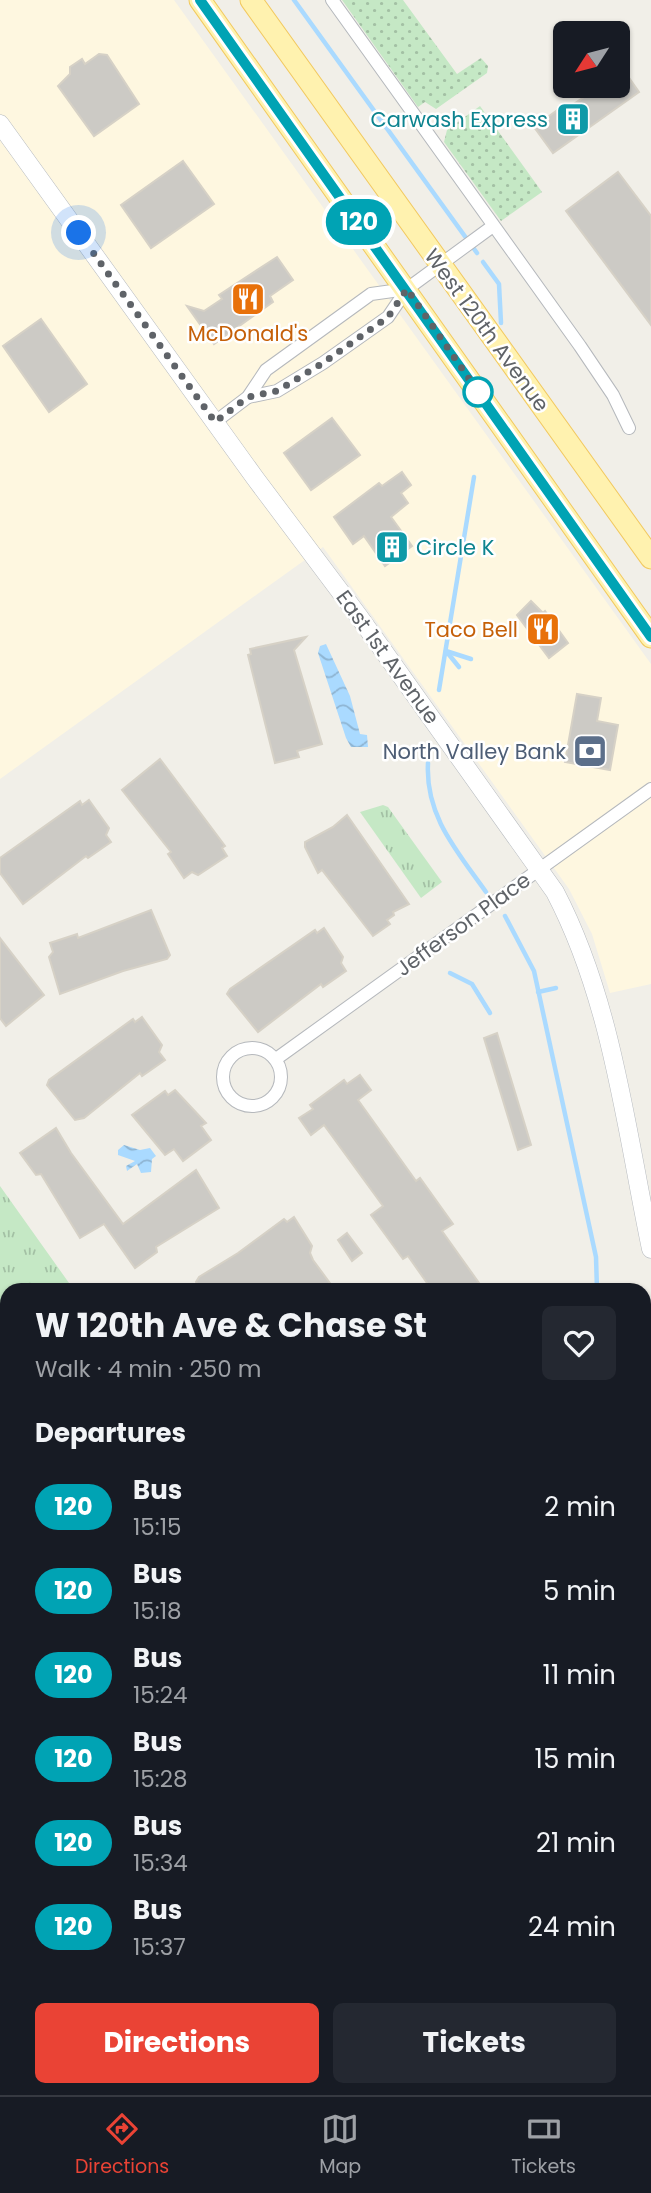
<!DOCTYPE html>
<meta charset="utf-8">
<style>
:root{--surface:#171b24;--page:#242831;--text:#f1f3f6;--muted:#9ea1a6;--line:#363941;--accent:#ea4335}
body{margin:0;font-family:Poppins,sans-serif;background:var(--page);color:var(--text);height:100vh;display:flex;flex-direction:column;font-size:26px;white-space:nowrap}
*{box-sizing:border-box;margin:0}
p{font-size:23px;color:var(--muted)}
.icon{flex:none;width:38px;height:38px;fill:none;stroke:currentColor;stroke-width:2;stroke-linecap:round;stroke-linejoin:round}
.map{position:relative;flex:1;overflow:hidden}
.side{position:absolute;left:0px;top:1283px;width:651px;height:814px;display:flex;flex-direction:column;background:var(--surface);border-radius:21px 21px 0 0;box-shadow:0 2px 5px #0004}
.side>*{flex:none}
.badge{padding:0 14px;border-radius:23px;font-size:24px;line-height:46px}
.needle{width:46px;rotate:234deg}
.tools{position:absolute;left:553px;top:21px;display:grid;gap:14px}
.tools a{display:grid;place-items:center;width:77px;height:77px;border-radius:10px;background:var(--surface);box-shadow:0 2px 5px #0004;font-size:35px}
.you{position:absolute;width:35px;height:35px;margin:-18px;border:5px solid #fff;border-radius:50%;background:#1a73e8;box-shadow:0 0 0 10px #1a73e833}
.map>.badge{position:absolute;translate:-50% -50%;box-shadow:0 0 0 4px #fff}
h2{padding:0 35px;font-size:26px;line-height:63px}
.round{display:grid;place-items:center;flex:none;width:74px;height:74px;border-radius:10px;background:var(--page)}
.overview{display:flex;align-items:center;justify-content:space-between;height:119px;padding:0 35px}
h1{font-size:33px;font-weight:700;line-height:52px}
.button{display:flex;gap:14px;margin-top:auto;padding:14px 35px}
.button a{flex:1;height:80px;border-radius:10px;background:var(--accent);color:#fff;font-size:28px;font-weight:700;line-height:80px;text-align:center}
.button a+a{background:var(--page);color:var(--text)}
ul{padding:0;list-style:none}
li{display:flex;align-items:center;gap:21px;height:84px;padding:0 35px}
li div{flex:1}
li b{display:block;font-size:26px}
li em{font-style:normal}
li .badge{min-width:77px;font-weight:700;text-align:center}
.dock{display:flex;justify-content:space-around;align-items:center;height:98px;border-top:2px solid var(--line);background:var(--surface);font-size:19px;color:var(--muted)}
.dock a{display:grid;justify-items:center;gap:4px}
.dock .current{color:var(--accent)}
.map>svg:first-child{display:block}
.commercial{fill:#fef7e0}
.grass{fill:url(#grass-dots)}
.park{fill:url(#park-tufts)}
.pitch{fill:#c5e8c5}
.water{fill:url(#water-waves)}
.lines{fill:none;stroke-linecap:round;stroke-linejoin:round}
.stream{stroke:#aadaff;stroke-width:4.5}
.building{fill:#cccac5;stroke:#d6d1c6;stroke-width:2}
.street-casing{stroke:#b5b8bc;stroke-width:14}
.secondary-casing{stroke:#b6babf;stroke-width:19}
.primary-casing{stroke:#f2c960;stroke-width:23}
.street{stroke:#fff;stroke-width:12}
.secondary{stroke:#fff;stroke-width:18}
.primary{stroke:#fff2af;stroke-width:21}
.line-casing{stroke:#fff;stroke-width:16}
.line{stroke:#00a3b4;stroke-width:10}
.walk{stroke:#5f6368;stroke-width:7;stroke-dasharray:0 12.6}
.stop-dot{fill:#fff;stroke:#00a3b4;stroke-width:3.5}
.labels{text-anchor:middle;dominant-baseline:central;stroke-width:5;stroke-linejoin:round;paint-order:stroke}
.culture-label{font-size:21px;fill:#0d838f;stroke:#fff;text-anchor:end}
.street-label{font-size:21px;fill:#5f6368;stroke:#fff}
.food-label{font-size:21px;fill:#c56008;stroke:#fff}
.service-label{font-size:21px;fill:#4e5e75;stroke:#fff;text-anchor:end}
</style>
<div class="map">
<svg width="651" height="2095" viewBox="0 0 651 2095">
<defs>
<pattern id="grass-dots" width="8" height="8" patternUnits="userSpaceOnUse" patternTransform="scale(1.75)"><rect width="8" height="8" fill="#c5e8c5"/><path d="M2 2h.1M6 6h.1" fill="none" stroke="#a3c0a4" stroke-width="1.8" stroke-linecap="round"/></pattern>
<pattern id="park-tufts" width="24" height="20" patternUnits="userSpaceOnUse" patternTransform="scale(1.75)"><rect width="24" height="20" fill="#c5e8c5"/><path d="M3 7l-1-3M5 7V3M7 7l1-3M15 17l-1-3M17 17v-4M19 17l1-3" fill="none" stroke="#a3c0a4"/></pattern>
<pattern id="water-waves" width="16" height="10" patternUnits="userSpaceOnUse" patternTransform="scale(1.75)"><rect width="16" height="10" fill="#aadaff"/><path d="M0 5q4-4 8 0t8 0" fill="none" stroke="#8eb4d2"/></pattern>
</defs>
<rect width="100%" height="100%" fill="#f1efe8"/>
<polygon class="commercial" points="0,0 174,0 651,664 651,984 610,993 592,934 569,889 323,547 0,779"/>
<g class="grass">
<polygon points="342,0 403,0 457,74 481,58 488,66 487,73 436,109 425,102 418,107"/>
<polygon points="480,106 542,192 501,221 444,142 447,130"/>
</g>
<g class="park">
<polygon points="383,805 388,807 442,882 421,898 360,812"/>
<polygon points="0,1186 74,1290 7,1290 7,1383 0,1373"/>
<polygon points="644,1470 651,1503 651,2095 387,2095 394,2090 644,2090"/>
</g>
<polygon class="pitch" points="432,2090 533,2090 536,2095 424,2095"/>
<g class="water">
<polygon points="326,644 350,696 360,734 367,735 368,747 351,747 346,738 318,653 320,646"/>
<polygon points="124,1145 140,1150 150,1148 156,1156 152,1159 151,1172 141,1173 137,1164 127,1171 126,1166 135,1161 118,1155 118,1150"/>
<polygon points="7,1937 7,2090 186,2090 187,2095 0,2095 0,1940"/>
</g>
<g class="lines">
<g class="stream">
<polyline points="294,0 477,253"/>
<polyline points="483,262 499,284 501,323"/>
<polyline points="446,651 471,659"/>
<polyline points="446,651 459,667"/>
<polyline points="439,690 474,477"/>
<path d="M 428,763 C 425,816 457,851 486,892"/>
<polyline points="505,916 534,971 596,1257 597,1290"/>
<polyline points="450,973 472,984 490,1013"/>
<polyline points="538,992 556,988"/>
<polyline points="644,1529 651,1552"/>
</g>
</g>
<g class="building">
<polygon points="99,54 107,55 139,104 94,136 58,86 70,74 70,67 82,59 85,64"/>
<polygon points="618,62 639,92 553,153 534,127 563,106 565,110 600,86 618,86"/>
<polygon points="183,161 214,204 151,248 121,205"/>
<polygon points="618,172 651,216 651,325 566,211"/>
<polygon points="277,257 293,280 270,296 273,302 214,344 187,306 204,311 222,299 219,295"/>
<polygon points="41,319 87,384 49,412 3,346"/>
<polygon points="332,418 360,455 311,490 284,453"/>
<polygon points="402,472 411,485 401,493 408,503 391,517 412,546 385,566 364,536 353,544 334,517 379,483 382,486"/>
<polygon points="531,601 543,613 545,611 568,643 549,658 517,615"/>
<polygon points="306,637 294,650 322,744 297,751 299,757 275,763 248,655 251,654 250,649"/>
<polygon points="577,694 601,698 597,721 618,725 610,770 565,762"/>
<polygon points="160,759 225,846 222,848 227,856 198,875 192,872 184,878 168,854 171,852 122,790"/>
<polygon points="89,800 109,828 106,835 111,842 88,858 86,856 23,904 0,873 0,858 80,801 82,805"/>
<polygon points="347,815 409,904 393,912 394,915 387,920 390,924 373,936 322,870 318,873 305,847 305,842 333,827"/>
<polygon points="151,910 170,955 167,959 123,971 60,994 49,957 53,952 50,943 77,934 78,938"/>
<polygon points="324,928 343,957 341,963 346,971 323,987 321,984 258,1032 227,994 230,989 315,930 317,933"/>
<polygon points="0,938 44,995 6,1026 0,1018"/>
<polygon points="142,1017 162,1045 159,1052 165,1060 142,1076 140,1073 84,1118 75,1120 47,1085 49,1080 133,1019 135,1022"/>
<polygon points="497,1033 531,1145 518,1150 484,1038"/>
<polygon points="360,1075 371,1090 358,1100 416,1181 420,1178 453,1224 442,1231 484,1290 432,1290 408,1256 403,1259 371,1215 383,1206 324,1125 311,1135 299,1118 313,1109 310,1105 344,1080 347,1084"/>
<polygon points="175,1090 206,1123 201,1126 211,1140 183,1161 174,1149 165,1155 132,1115 165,1091 168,1095"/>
<polygon points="56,1128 71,1153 123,1224 196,1170 219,1208 156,1247 157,1252 135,1268 104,1224 80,1238 41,1174 36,1175 20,1153"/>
<polygon points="294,1217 312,1246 310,1253 313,1260 335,1290 202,1290 196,1282 199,1277 238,1253 284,1219 287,1222"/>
<polygon points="347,1233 362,1253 352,1261 338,1240"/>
</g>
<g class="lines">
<g class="street-casing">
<g id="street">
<polyline points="332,0 580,346 613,395 629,428"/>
<polyline points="248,397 277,391 323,363 388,317 407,289 493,226"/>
<polyline points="215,422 248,397 266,370 371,294 407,289"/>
<circle cx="252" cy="1077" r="29"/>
<polyline points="276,1059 651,789"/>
<polyline points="0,1556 7,1566"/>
<polyline points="0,1747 7,1742"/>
</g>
</g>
<g class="secondary-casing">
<path id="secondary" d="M 0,124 L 255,478 L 360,618 L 555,892 C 612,1001 626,1129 651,1249"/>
</g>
<g class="primary-casing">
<g id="primary">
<polyline points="200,0 651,637"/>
<polyline points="251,0 651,558"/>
</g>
</g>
<use href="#street" class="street"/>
<use href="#secondary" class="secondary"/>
<use href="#primary" class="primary"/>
</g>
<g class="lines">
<g class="line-casing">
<polyline id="line" points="200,0 651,637"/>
</g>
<use href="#line" class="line"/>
<polyline class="walk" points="79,233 215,422 248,397 277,391 323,363 388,317 407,289 481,396 478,392"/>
</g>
<defs>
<g id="building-square" transform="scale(1.75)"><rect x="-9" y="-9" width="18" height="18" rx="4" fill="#0f9aa8" stroke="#fff"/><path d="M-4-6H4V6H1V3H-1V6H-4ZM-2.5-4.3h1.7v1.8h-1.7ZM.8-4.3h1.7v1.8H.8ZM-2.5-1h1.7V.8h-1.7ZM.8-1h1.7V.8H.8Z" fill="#fff"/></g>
<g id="restaurant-square" transform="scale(1.75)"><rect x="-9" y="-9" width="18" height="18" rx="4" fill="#e8710a" stroke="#fff"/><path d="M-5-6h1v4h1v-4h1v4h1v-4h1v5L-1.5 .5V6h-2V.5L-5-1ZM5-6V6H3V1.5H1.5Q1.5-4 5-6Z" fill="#fff"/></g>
<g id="bank-square" transform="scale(1.75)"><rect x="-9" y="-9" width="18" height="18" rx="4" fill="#5c6f8a" stroke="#fff"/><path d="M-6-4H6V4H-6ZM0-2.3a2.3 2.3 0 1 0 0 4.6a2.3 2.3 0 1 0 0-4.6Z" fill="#fff"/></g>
</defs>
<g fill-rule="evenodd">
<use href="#building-square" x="573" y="119"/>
<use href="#restaurant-square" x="248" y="299"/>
<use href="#building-square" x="392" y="547"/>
<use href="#restaurant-square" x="543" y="629"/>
<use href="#bank-square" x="590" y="751"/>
</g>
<circle class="stop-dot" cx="478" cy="392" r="14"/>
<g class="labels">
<g class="culture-label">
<text x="548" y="119">Carwash Express</text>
<text x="416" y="547" text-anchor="start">Circle K</text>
</g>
<g class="street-label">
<text transform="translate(487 330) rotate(54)">West 120th Avenue</text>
<text transform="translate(388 657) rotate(54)">East 1st Avenue</text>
<text transform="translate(463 924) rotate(-36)">Jefferson Place</text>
</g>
<g class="food-label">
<text x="248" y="333">McDonald's</text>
<text x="518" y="629" text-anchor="end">Taco Bell</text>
</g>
<g class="service-label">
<text x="566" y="751">North Valley Bank</text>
</g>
</g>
</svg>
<div class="tools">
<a><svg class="needle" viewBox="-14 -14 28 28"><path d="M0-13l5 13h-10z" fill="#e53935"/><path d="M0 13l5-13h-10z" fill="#9ea1a6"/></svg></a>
</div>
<div class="you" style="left:79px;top:233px"></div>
<b class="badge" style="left:359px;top:222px;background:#00a3b4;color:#fff">120</b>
<section class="side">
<div class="overview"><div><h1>W 120th Ave &amp; Chase St</h1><p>Walk · 4 min · 250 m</p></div><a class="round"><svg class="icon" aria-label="heart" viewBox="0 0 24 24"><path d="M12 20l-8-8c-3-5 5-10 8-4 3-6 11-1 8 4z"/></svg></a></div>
<h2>Departures</h2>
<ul>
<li><span class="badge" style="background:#00a3b4;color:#fff">120</span><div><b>Bus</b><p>15:15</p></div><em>2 min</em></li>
<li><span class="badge" style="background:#00a3b4;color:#fff">120</span><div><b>Bus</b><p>15:18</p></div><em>5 min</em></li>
<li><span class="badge" style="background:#00a3b4;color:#fff">120</span><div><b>Bus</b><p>15:24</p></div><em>11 min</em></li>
<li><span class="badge" style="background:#00a3b4;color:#fff">120</span><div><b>Bus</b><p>15:28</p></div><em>15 min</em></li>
<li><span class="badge" style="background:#00a3b4;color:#fff">120</span><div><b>Bus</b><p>15:34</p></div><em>21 min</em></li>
<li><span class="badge" style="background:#00a3b4;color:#fff">120</span><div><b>Bus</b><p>15:37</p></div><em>24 min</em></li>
</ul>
<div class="button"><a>Directions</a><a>Tickets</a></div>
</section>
</div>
<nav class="dock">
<a class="current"><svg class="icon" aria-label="directions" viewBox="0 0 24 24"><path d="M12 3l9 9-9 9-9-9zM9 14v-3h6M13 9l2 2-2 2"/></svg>Directions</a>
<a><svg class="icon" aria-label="map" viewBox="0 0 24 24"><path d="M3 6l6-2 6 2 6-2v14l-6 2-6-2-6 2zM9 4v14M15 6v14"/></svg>Map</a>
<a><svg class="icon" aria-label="tickets" viewBox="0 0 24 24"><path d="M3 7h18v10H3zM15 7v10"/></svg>Tickets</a>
</nav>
